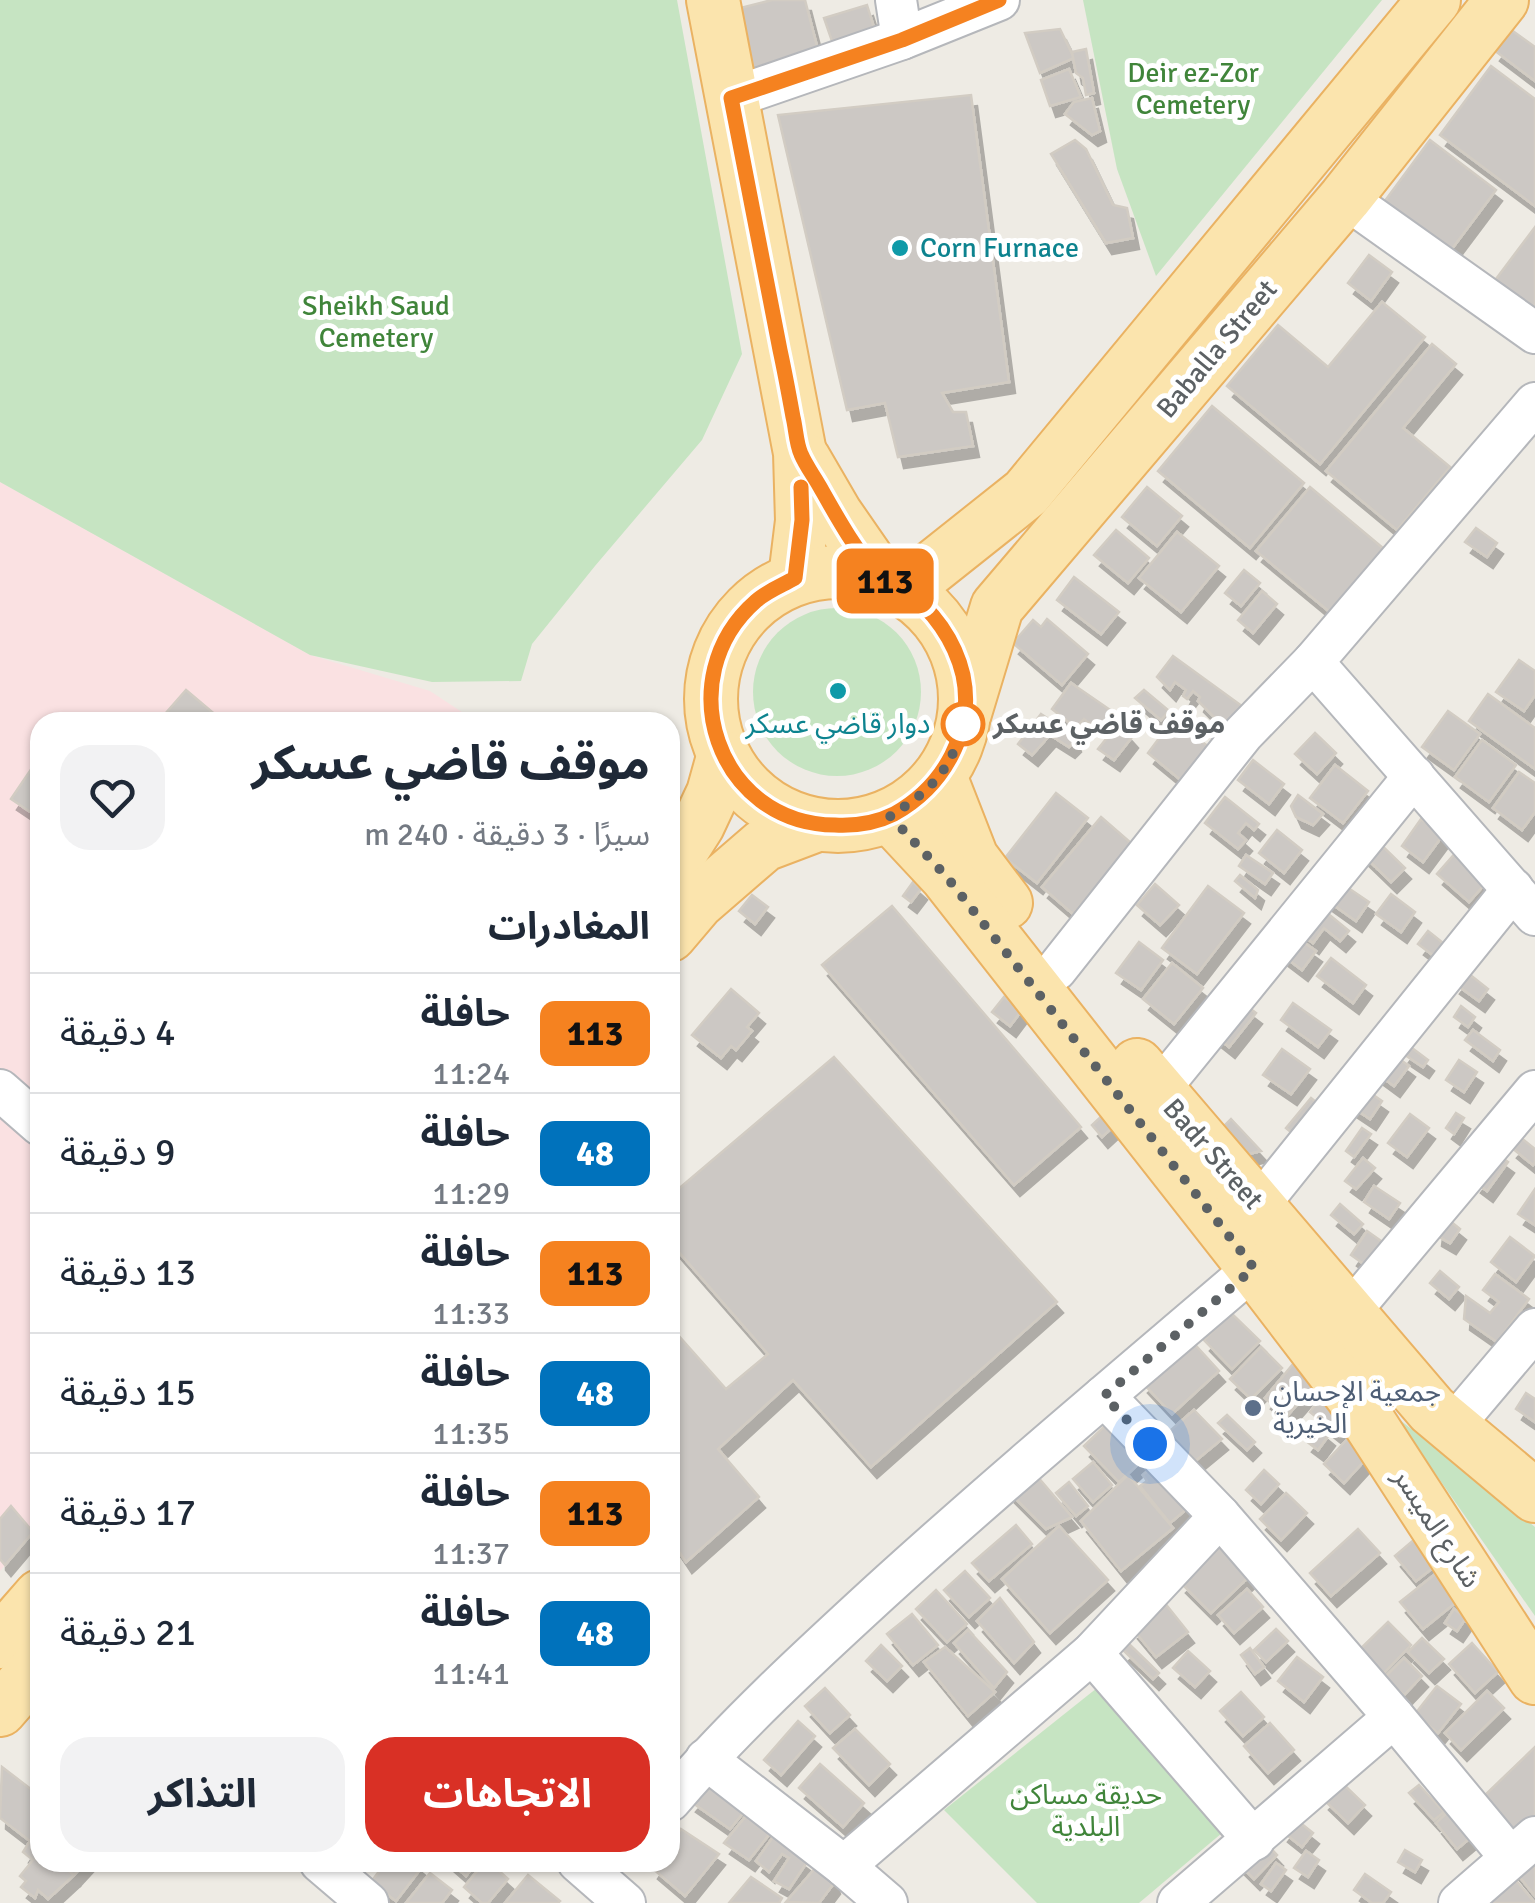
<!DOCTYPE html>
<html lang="ar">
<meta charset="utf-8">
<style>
:root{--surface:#fff;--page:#f2f2f3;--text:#1f2937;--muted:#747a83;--line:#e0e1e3;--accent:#d93025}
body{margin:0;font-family:Signika,"Noto Sans Arabic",sans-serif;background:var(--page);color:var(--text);direction:rtl;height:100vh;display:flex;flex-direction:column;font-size:38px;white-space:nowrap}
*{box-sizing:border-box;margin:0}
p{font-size:32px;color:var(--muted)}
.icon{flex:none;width:55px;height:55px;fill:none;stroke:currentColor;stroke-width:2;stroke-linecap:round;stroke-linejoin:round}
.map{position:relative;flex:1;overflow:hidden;direction:ltr}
.panel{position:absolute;left:30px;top:712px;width:650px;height:1160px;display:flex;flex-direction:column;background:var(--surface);border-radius:30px;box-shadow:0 2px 8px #0004;direction:rtl}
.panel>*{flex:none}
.badge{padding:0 20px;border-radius:15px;font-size:35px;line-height:65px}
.you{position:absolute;width:50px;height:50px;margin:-25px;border:8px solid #fff;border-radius:50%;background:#1a73e8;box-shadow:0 0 0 15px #1a73e833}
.map>.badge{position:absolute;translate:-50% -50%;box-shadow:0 0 0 5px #fff}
h2{padding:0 30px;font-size:38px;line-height:90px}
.round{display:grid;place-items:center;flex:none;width:105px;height:105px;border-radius:30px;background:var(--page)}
.overview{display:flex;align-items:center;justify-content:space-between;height:170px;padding:0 30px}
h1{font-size:48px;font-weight:700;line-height:75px}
.action{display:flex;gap:20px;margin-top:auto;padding:20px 30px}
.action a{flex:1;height:115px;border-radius:30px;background:var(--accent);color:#fff;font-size:40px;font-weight:700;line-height:115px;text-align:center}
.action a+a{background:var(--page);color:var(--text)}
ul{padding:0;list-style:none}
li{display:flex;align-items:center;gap:30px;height:120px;padding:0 30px;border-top:2px solid var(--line)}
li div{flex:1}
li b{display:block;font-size:38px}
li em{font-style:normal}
li .badge{min-width:110px;font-weight:700;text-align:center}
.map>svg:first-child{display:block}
.medical{fill:#fae1e2}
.green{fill:#c6e4c2}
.building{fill:#ccc8c4;stroke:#d2ccc3;stroke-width:2.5;filter:url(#shadow)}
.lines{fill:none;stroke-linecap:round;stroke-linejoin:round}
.minor-casing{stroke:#b5b7bb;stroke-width:44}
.major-casing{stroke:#eab262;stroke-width:56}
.minor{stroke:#fff;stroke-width:40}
.major{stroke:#fbe4ad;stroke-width:52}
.line-casing{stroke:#fff;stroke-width:22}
.line{stroke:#f58220;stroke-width:15}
.walk{stroke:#5c6164;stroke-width:10;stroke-dasharray:0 18}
.culture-dot{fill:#0f9aa8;stroke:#fff;stroke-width:4}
.stop-dot{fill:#fff;stroke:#f58220;stroke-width:5}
.service-dot{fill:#5c6f8a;stroke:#fff;stroke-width:4}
.labels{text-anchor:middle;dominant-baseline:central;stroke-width:10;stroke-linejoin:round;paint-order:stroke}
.park-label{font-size:28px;fill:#40853a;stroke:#fff}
.culture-label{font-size:28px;fill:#0d838f;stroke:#fff;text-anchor:start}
.street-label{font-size:28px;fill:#5c6164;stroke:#fff}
.stop-label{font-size:28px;font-weight:bold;fill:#5c6164;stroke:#fff;text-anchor:start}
.service-label{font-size:28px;fill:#4e5e75;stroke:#fff;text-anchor:start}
</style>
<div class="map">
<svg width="1535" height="1903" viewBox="0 0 1535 1903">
<defs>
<filter id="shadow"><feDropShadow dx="6" dy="11" stdDeviation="0" flood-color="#0004"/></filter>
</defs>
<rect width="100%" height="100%" fill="#eeebe4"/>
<polygon class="medical" points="0,482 310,655 430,691 477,722 40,722 40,1524 0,1571"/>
<g class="green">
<polygon points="0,0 677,0 742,354 702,440 595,566 532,644 521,681 432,682 310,655 0,482"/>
<polygon points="1083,0 1382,0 1156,276 1117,169"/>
<circle cx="837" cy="692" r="84"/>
<polygon points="1395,1416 1535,1527 1535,1616"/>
<polygon points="1097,1688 1222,1833 1139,1903 1037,1903 944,1810"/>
</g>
<g class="building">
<polygon points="772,0 805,0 819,54 754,72 737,9"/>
<polygon points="867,5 875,31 833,44 824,18"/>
<polygon points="1060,29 1074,58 1040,73 1025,33"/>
<polygon points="1510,29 1535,47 1535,81 1494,50"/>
<polygon points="1086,49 1094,93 1086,95 1083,78 1076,73 1072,52"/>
<polygon points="1491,66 1535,99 1535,206 1440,135"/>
<polygon points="1069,69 1081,97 1050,106 1041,80"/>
<polygon points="971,95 1009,382 942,393 953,412 966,412 973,446 898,457 885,403 847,410 778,115"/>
<polygon points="1092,98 1100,131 1092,135 1065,114 1074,102"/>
<polygon points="1075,140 1086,149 1113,205 1127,208 1133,238 1106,243 1051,154"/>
<polygon points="1430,140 1496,190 1442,262 1376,213"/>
<polygon points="1535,227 1535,327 1487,291"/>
<polygon points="1369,255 1392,272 1371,301 1348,283"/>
<polygon points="1382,302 1425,337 1320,464 1227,386 1278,325 1328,367"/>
<polygon points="1432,344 1456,364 1403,428 1450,467 1397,530 1326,471"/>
<polygon points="1212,406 1304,483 1250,548 1158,471"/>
<polygon points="1147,487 1182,516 1157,546 1122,517"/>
<polygon points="1310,487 1384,549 1331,613 1256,551"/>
<polygon points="1476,528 1497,543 1487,557 1465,542"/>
<polygon points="1116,530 1149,558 1128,583 1094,555"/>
<polygon points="1177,532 1219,566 1181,612 1139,578"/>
<polygon points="1244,570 1260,583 1241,606 1225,593"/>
<polygon points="1074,577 1119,612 1101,634 1057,600"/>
<polygon points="1262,591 1277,604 1253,633 1238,620"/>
<polygon points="1047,619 1088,654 1062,685 1013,643 1033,620 1041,627"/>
<polygon points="1173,656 1246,709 1230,733 1198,701 1200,697 1193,691 1187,699 1183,696 1186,690 1175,682 1170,690 1157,677"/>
<polygon points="1519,660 1535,671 1535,695 1524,711 1496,692"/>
<polygon points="1071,683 1113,712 1112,715 1132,737 1114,760 1098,749 1110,734 1094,721 1091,725 1084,719 1076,728 1052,709"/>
<polygon points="186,690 224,722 158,722"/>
<polygon points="1144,690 1169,711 1161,720 1135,698"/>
<polygon points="1488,694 1535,728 1535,769 1469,721"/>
<polygon points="1448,711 1480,734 1454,770 1422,747"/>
<polygon points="1041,714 1072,734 1075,741 1069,747 1050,735 1032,755 1018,744"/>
<polygon points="1172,721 1212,749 1182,781 1148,753"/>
<polygon points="1315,733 1336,753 1317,774 1295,754"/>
<polygon points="1482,740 1516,765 1489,802 1455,777"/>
<polygon points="1253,760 1284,784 1269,804 1238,780"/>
<polygon points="36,762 40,765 40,807 35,815 11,799"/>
<polygon points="1335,765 1368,791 1343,823 1310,798"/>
<polygon points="1519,772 1535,783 1535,812 1522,830 1493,808"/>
<polygon points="1056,793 1088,818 1037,883 1005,858"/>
<polygon points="1298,795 1323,814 1313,825 1296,817 1291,806"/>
<polygon points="1225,797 1259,824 1254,830 1246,823 1238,833 1246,840 1238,849 1205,823"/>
<polygon points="1101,817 1132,844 1073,914 1042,887"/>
<polygon points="1421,819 1443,835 1423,862 1402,846"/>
<polygon points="1277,830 1302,850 1284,873 1259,853"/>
<polygon points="1374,838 1405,868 1391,882 1361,853"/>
<polygon points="1458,850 1490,878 1469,902 1437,874"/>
<polygon points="1246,855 1273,873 1265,884 1239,866"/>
<polygon points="1240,875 1258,890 1255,898 1235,881"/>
<polygon points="1338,881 1369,902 1356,921 1325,899"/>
<polygon points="913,882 921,889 911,902 903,896"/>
<polygon points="1155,884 1179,905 1160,925 1137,905"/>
<polygon points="1208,886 1244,913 1197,974 1162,948"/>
<polygon points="1391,894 1415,912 1401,932 1376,914"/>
<polygon points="752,895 768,907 755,924 739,911"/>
<polygon points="892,906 1081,1127 1014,1185 822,965"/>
<polygon points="1321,908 1349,931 1340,941 1324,928 1313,943 1300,933"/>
<polygon points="1428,931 1448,947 1438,959 1418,944"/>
<polygon points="1295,936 1316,951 1302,970 1281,954"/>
<polygon points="1139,942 1163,960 1141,990 1116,973"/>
<polygon points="1331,958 1366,985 1353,1003 1317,976"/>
<polygon points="1172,963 1203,988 1174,1024 1143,999"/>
<polygon points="1464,970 1488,989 1479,1001 1454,983"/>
<polygon points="731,989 759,1013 747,1027 752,1031 736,1050 731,1046 721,1058 692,1035"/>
<polygon points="1004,997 1022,1010 1010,1026 992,1012"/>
<polygon points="1240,1001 1256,1013 1229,1047 1214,1035"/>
<polygon points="1293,1003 1331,1030 1318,1047 1281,1020"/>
<polygon points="1461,1006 1475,1017 1468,1027 1454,1017"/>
<polygon points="1473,1030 1500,1050 1493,1061 1465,1040"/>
<polygon points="1408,1045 1428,1060 1423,1067 1402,1053"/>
<polygon points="1282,1049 1310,1069 1291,1094 1263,1075"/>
<polygon points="1390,1052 1409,1066 1394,1086 1375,1072"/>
<polygon points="834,1057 1057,1302 871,1467 793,1380 718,1449 759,1497 686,1562 670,1538 670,1326 726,1389 768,1354 670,1242 670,1196"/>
<polygon points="1459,1060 1477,1072 1464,1092 1446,1080"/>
<polygon points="1362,1087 1382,1101 1370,1119 1349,1105"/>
<polygon points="1311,1098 1327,1111 1302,1141 1286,1128"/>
<polygon points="1456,1113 1464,1118 1454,1134 1446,1128"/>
<polygon points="1104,1114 1115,1125 1102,1137 1092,1125"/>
<polygon points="1410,1114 1429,1128 1407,1157 1388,1143"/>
<polygon points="1231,1119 1261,1151 1244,1155 1221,1129"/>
<polygon points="1362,1128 1371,1134 1354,1157 1346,1151"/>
<polygon points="1520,1137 1535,1149 1535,1162 1533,1165 1511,1147"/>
<polygon points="1497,1154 1508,1162 1487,1191 1475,1182"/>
<polygon points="1363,1158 1375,1168 1356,1189 1345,1181"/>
<polygon points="1374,1186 1400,1203 1389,1219 1364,1202"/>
<polygon points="1535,1189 1535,1225 1518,1214"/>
<polygon points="1340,1204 1363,1224 1354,1234 1331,1215"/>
<polygon points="1439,1212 1460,1229 1450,1243 1436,1235"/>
<polygon points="1367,1231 1384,1243 1368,1267 1351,1255"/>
<polygon points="1510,1237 1535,1256 1516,1282 1491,1262"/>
<polygon points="1440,1271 1459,1287 1449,1299 1430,1283"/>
<polygon points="1495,1274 1529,1299 1497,1342 1464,1319 1466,1296 1490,1313 1499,1302 1483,1290"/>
<polygon points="1231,1313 1260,1341 1232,1369 1204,1340"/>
<polygon points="1189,1338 1219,1371 1172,1414 1142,1382"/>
<polygon points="1261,1347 1282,1368 1251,1399 1230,1379"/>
<polygon points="1293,1364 1316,1383 1287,1416 1265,1398"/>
<polygon points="1325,1393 1355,1417 1340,1436 1310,1412"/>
<polygon points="1526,1393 1535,1399 1535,1422 1516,1409"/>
<polygon points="1194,1410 1222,1439 1183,1471 1156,1443"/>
<polygon points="1227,1415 1255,1442 1247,1450 1218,1423"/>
<polygon points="1110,1421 1145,1458 1119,1482 1084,1446"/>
<polygon points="1318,1426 1329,1435 1318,1450 1306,1441"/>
<polygon points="1356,1430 1375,1449 1344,1483 1324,1464"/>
<polygon points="1161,1460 1195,1502 1170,1523 1140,1486 1147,1481 1143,1475"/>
<polygon points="1093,1462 1112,1485 1093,1502 1073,1479"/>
<polygon points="1031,1469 1072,1517 1046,1529 1009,1492"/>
<polygon points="1264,1470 1279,1484 1261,1504 1246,1490"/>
<polygon points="1128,1475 1173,1528 1121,1571 1081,1521"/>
<polygon points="1069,1482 1088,1506 1076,1516 1056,1493"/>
<polygon points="1286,1493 1307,1513 1281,1540 1260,1519"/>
<polygon points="11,1506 33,1532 5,1565 0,1559 0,1519"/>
<polygon points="1016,1525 1032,1544 989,1581 972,1563"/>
<polygon points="1059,1526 1108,1580 1050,1633 1002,1579"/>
<polygon points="1358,1529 1380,1553 1331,1596 1310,1573"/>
<polygon points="1422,1533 1444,1559 1416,1581 1395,1556"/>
<polygon points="1225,1540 1255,1571 1211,1613 1180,1582"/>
<polygon points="1443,1568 1465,1595 1423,1629 1400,1602"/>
<polygon points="965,1571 990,1598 969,1617 944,1590"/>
<polygon points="1247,1589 1263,1607 1234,1633 1218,1615"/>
<polygon points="936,1590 967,1624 947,1642 916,1609"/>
<polygon points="1000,1598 1034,1642 1014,1663 977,1621"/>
<polygon points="1164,1602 1188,1632 1156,1657 1132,1628"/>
<polygon points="1454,1609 1466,1618 1457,1631 1445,1623"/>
<polygon points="912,1614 938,1645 913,1665 887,1634"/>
<polygon points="1388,1622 1411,1645 1377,1680 1353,1656"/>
<polygon points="1276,1629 1288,1641 1266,1662 1254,1650"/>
<polygon points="968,1630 1007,1672 994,1688 954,1643"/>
<polygon points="1422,1638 1444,1659 1429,1673 1408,1652"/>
<polygon points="1472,1643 1498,1672 1475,1693 1449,1664"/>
<polygon points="1129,1644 1159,1673 1153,1679 1123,1650"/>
<polygon points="881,1645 902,1666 887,1681 866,1661"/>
<polygon points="945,1647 995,1692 968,1716 924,1662"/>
<polygon points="1250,1648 1264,1667 1255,1674 1241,1655"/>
<polygon points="1188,1651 1210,1671 1195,1687 1173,1668"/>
<polygon points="1297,1657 1323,1677 1304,1702 1278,1681"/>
<polygon points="1404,1658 1422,1676 1404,1695 1385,1677"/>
<polygon points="1437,1686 1461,1704 1438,1733 1415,1714"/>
<polygon points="825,1688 850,1715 830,1733 805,1706"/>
<polygon points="1487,1691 1504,1708 1461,1750 1445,1733"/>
<polygon points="1241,1692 1264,1717 1243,1736 1220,1711"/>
<polygon points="798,1721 815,1736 781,1775 764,1760"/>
<polygon points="1270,1723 1294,1750 1268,1773 1244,1746"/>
<polygon points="855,1729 890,1764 869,1785 833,1748"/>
<polygon points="1535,1747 1535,1820 1519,1835 1483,1797"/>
<polygon points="820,1764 864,1803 843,1827 799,1788"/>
<polygon points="2,1767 40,1796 40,1828 30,1841 0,1818"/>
<polygon points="713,1774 752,1802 730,1829 690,1801"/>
<polygon points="1340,1781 1365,1805 1348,1823 1323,1799"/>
<polygon points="1419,1785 1444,1812 1434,1820 1409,1793"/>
<polygon points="1449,1787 1483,1827 1457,1849 1436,1823 1447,1813 1435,1799"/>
<polygon points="750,1811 775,1827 749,1860 724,1843"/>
<polygon points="1293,1817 1313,1833 1302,1847 1282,1831"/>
<polygon points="681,1829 719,1854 685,1896 652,1868 656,1862 670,1862 670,1844"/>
<polygon points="773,1837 807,1862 789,1889 774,1881 789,1858 782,1854 769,1872 756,1861"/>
<polygon points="1263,1840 1277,1855 1254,1879 1239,1864"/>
<polygon points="30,1841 40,1849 40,1862 58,1862 74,1875 48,1899 38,1890 35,1898 21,1887 26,1881 20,1876 33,1860 23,1852"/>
<polygon points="1535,1846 1535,1896 1510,1865"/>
<polygon points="1405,1850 1422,1860 1415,1872 1398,1862"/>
<polygon points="1306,1851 1319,1860 1308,1877 1294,1868"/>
<polygon points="824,1858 834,1883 819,1903 786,1902"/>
<polygon points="58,1862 86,1862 74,1875"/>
<polygon points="386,1862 416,1862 422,1867 396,1901 371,1882"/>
<polygon points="450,1862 477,1862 466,1876"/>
<polygon points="485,1862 489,1862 508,1879 488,1903 482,1903 464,1887"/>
<polygon points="1276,1863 1286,1870 1271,1891 1261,1884"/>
<polygon points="1508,1871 1535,1903 1470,1903"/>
<polygon points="430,1873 452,1890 442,1903 406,1903"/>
<polygon points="1365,1874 1391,1892 1383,1903 1372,1903 1354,1890"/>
<polygon points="528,1875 560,1901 558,1903 505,1903"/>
<polygon points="751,1877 782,1898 779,1903 729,1903"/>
</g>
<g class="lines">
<g class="minor-casing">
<g id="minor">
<polyline points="896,0 902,39"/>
<polyline points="731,98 902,39 999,0"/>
<polyline points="1345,198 1535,333"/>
<polyline points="1535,403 1313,662 1535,915"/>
<polyline points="1056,970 1243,734 1313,662"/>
<polyline points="0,1090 40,1125"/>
<polyline points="1159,1090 1414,776"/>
<polyline points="1258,1206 1513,889"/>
<polyline points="1349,1313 1535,1091"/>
<polyline points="1104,1396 1220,1516 1394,1717 1510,1857"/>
<polyline points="1452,1427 1535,1329"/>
<polyline points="1092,1653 1254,1840"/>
<polyline points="706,1759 844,1866 887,1903"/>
<path d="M 670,1801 C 734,1726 807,1659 880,1592 C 1002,1481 1129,1375 1254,1268"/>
<polyline points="320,1862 368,1903"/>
<polyline points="578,1862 625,1903"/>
<polyline points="844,1866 1092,1653 1220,1516"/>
<polyline points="1178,1903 1394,1717"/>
<polyline points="1459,1903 1535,1837"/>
</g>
</g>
<g class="major-casing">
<g id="major">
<polyline points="713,0 800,453 802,521 795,578"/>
<polyline points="804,459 836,514 881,579"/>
<circle cx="838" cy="699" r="127"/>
<polyline points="904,590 1026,493 1434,0"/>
<polyline points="965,713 997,607 1345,198 1502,0"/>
<polyline points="940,776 972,858 1006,903"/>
<polyline points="890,816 946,876 1254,1268 1352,1396 1535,1678"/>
<polyline points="670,869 698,825 713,793 723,757"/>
<polyline points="670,935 698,902 764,845 817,825"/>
<polyline points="1137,1065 1432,1410 1535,1496"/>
<polyline points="0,1642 40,1596"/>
<polyline points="0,1710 40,1664"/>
</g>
</g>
<use href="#minor" class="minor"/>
<use href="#major" class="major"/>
</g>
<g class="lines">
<g class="line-casing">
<path id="line" d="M 801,487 L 802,520 L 795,578 C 783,585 767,591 756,601 C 668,678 717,824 835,825 C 855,826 876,823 894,814 C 943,787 975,732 963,675 C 955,641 933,609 904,590 C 895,585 885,583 878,575 C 855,550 837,517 820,487 C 814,476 806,466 801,454 C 796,443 796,429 793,417 C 789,395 785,373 780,350 C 764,266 748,182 731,98 L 902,40 L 999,0"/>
</g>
<use href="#line" class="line"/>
<path class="walk" d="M 963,724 L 965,713 C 955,766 935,788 890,816 L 946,876 L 1254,1268 L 1104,1396 L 1150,1444"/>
</g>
<g class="culture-dot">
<circle cx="900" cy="248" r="10"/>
<circle cx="838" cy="691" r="10"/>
</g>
<circle class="stop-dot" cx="963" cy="724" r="20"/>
<circle class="service-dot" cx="1253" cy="1408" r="10"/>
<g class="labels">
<g class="park-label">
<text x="1193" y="73">Deir ez-Zor<tspan x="1193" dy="32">Cemetery</tspan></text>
<text x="376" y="306">Sheikh Saud<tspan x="376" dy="32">Cemetery</tspan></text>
<text x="1086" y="1795">حديقة مساكن<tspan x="1086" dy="32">البلدية</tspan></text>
</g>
<g class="culture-label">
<text x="920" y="248">Corn Furnace</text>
<text x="838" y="724" text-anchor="middle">دوار قاضي عسكر</text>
</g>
<g class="street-label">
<text transform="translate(1217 349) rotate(-50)">Baballa Street</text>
<text transform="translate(1213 1154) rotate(49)">Badr Street</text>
<text transform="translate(1437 1528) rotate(57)">شارع الميسر</text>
</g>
<g class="stop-label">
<text x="993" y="724">موقف قاضي عسكر</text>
</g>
<g class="service-label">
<text x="1273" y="1392">جمعية الإحسان<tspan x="1273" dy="32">الخيرية</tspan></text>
</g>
</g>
</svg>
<div class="you" style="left:1150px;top:1444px"></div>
<b class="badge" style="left:885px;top:581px;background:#f58220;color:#111">113</b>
<section class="panel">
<div class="overview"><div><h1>موقف قاضي عسكر</h1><p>سيرًا · 3 دقيقة · 240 m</p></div><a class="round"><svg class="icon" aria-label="heart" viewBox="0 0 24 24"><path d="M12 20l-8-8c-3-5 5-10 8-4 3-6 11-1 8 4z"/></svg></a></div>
<h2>المغادرات</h2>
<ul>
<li><span class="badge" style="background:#f58220;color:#111">113</span><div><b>حافلة</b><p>11:24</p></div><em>4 دقيقة</em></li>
<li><span class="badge" style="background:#0072bc;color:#fff">48</span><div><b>حافلة</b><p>11:29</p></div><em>9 دقيقة</em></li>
<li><span class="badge" style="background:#f58220;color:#111">113</span><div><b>حافلة</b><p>11:33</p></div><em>13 دقيقة</em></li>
<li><span class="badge" style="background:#0072bc;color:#fff">48</span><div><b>حافلة</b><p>11:35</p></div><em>15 دقيقة</em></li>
<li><span class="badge" style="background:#f58220;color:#111">113</span><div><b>حافلة</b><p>11:37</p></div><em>17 دقيقة</em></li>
<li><span class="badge" style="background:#0072bc;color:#fff">48</span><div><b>حافلة</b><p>11:41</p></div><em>21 دقيقة</em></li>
</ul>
<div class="action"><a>الاتجاهات</a><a>التذاكر</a></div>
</section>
</div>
